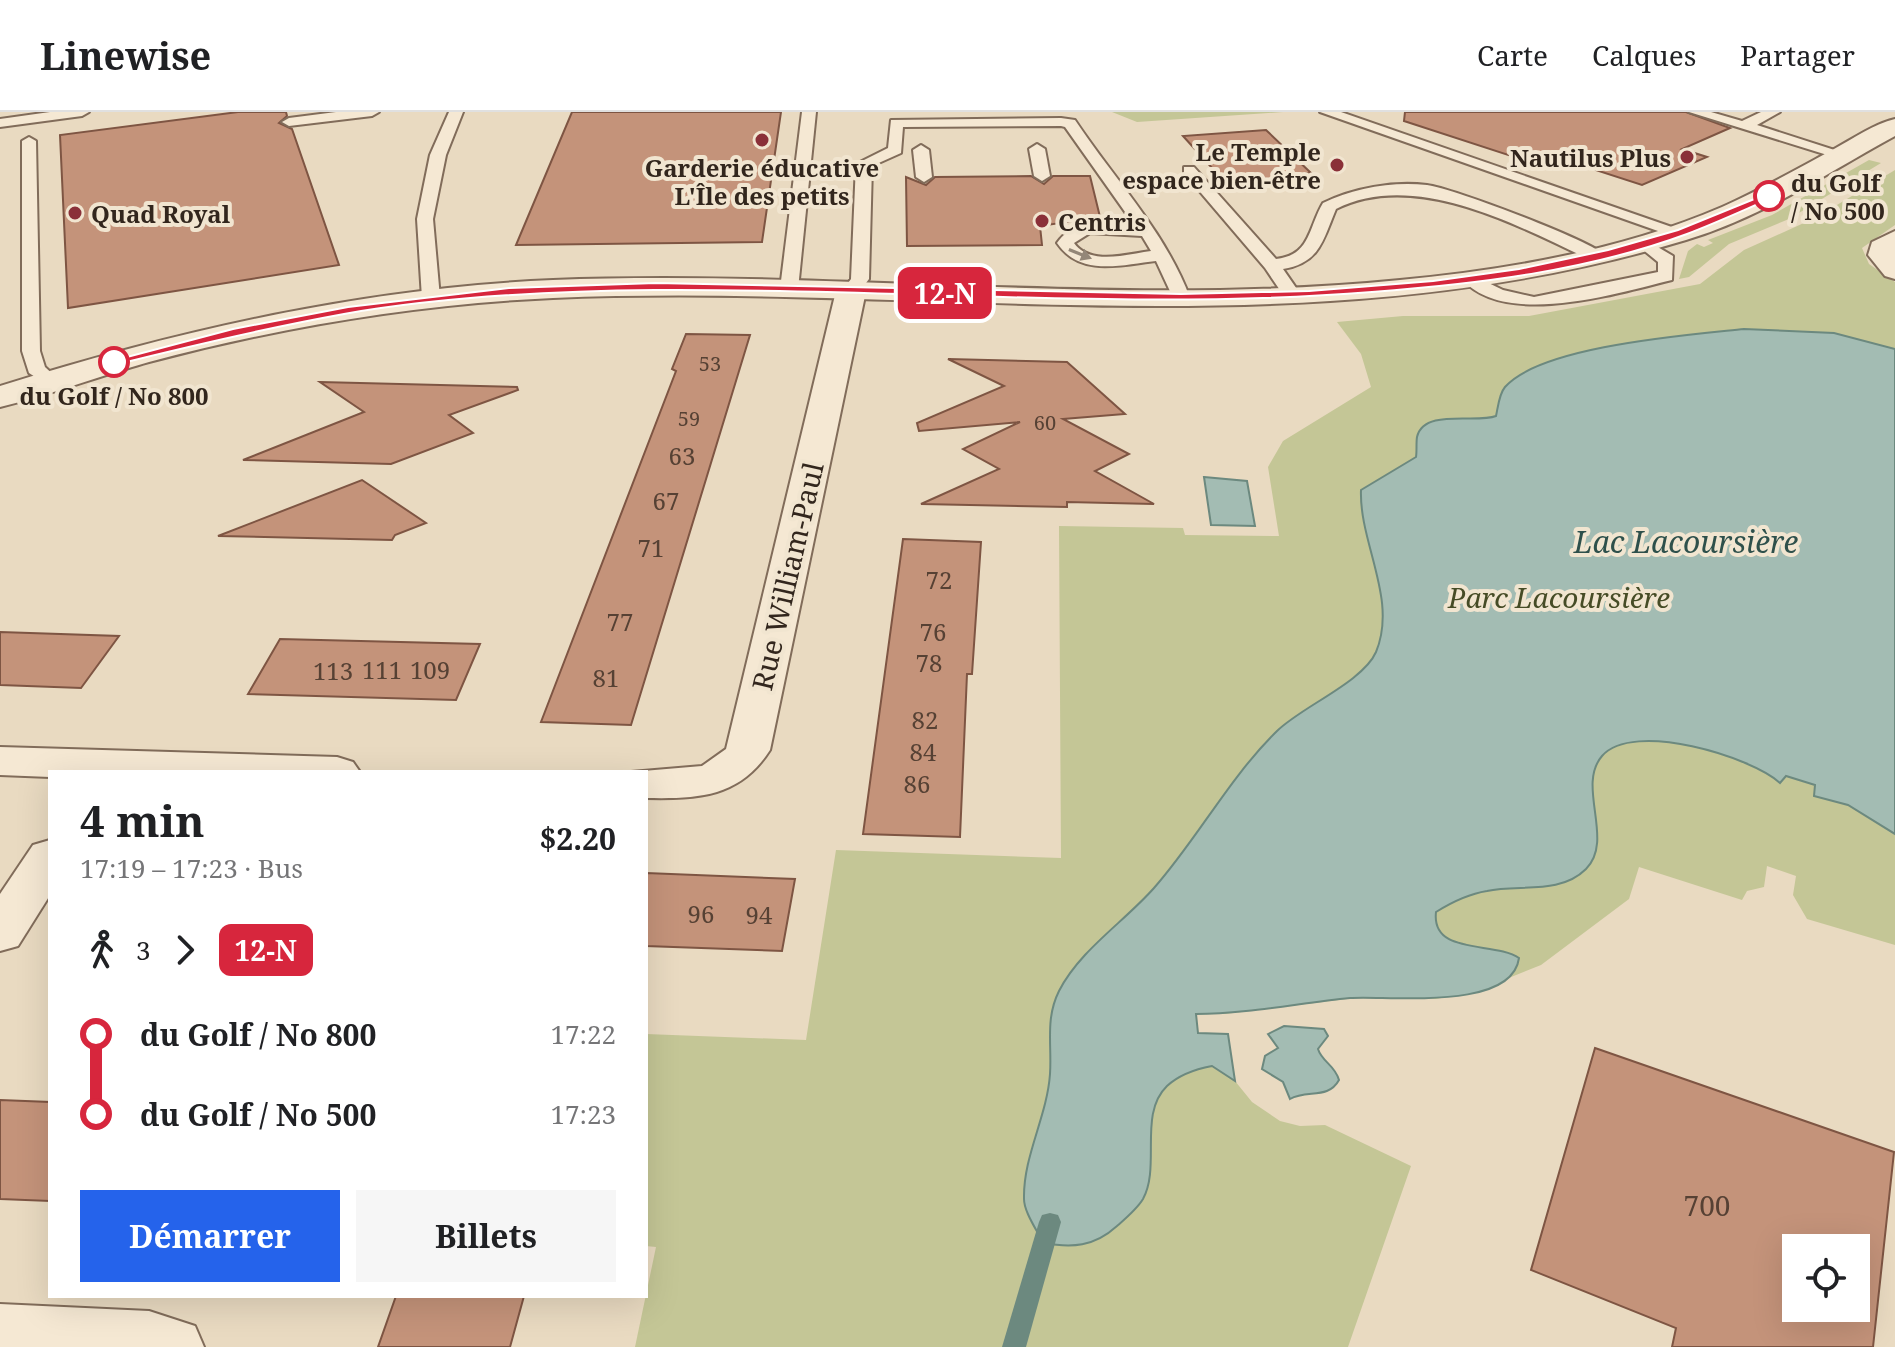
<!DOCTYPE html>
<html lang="fr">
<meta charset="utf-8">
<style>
:root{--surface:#fff;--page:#f6f6f6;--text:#202124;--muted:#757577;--line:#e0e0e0;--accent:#2563eb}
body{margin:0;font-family:"Noto Serif",serif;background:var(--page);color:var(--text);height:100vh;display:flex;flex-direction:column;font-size:30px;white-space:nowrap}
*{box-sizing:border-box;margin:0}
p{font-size:26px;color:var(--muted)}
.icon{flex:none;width:44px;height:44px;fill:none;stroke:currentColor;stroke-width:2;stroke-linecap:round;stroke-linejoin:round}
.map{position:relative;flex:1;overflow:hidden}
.drawer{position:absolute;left:48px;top:658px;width:600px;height:528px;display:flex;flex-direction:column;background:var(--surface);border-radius:0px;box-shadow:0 8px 32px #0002}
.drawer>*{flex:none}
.badge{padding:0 16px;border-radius:12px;font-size:28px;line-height:52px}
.buttons{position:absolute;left:1782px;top:1122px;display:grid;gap:16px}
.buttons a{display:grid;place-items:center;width:88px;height:88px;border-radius:0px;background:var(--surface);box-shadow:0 8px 32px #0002;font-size:40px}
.map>.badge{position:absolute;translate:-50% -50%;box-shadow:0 0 0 4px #fff}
.legs{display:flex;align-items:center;gap:12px;height:88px;padding:0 32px;font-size:26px}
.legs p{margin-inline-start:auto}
.summary{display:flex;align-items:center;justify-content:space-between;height:136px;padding:0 32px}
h1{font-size:44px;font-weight:700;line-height:60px}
.primary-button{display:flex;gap:16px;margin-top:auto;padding:16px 32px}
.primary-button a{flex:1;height:92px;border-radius:0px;background:var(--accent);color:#fff;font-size:32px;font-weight:700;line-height:92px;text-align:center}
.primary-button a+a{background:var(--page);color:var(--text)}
ul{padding:0 32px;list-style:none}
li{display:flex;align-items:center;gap:28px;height:80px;font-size:30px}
li i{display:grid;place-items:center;width:12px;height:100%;margin:0 10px;background:currentColor}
li i::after{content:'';width:20px;height:20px;margin:-10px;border:6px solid;border-radius:50%;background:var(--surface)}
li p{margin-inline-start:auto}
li:first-child i{background:linear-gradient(#0000 50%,currentColor 0)}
li:last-child i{background:linear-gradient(currentColor 50%,#0000 0)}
header{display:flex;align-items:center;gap:48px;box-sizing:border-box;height:112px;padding:0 40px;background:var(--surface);border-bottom:2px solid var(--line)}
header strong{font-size:38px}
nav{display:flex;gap:44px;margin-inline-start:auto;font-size:28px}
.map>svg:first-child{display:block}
.green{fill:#c4c696}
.water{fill:#a3bcb3;stroke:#6c897f;stroke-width:2}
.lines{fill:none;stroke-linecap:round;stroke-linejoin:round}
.stream{fill:#6c897f;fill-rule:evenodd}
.building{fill:#c4937a;stroke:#7e5543;stroke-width:2;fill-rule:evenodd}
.service-casing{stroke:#816c5a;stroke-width:4}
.minor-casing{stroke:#816c5a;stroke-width:4}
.tertiary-casing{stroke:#816c5a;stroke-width:4}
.service{fill:#f5e8d3;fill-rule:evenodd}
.minor{fill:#f5e8d3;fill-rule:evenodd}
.tertiary{fill:#f5e8d3;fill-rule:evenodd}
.oneway{fill:#948778}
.line-1{fill:#d7263d;stroke:#fff;stroke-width:2}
.poi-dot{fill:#8a3038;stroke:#f1e5d0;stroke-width:3}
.stop-1-dot{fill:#fff;stroke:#d7263d;stroke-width:4}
.labels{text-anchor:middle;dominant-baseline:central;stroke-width:8;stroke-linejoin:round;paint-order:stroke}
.far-number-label{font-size:20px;fill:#564134}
.far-poi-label{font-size:24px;font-weight:bold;fill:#32261d;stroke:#f1e5d0;text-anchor:end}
.far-stop-label{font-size:24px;font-weight:bold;fill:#32261d;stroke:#f1e5d0;text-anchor:start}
.number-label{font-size:24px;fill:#564134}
.street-label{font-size:28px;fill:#32261d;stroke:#f1e5d0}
.park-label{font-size:28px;font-style:italic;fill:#464c26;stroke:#f1e5d0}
.near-number-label{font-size:28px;fill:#564134}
.water-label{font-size:30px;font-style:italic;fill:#2e504b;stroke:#f1e5d0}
</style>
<header>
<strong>Linewise</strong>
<nav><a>Carte</a><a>Calques</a><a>Partager</a></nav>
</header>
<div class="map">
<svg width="1895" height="1235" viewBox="0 0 1895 1235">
<rect width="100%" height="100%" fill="#e9dac1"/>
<g class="green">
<polygon points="1112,0 1283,0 1137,10"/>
<polygon points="1869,48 1881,51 1789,107 1729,132 1689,165 1679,167 1688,139 1697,132 1704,135 1713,131 1708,128 1772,103"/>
<polygon points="1895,58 1895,113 1862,136 1869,152 1895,170 1895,833 1807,807 1793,783 1796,764 1767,754 1764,775 1747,779 1742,788 1639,755 1629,787 1541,853 1474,880 1436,887 1355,886 1225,902 1196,902 1198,921 1228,922 1235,969 1252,990 1280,1009 1300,1014 1325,1013 1411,1054 1348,1235 635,1235 656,1135 646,1134 646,922 806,928 836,738 1061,746 1059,414 1183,416 1185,423 1279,424 1268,355 1283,329 1371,275 1361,242 1337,210 1403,204 1529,204 1700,172 1744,138 1817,105"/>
</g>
<g class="water">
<path d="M 1744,217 L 1834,221 L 1895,237 L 1895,722 L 1848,693 L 1814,684 L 1815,673 L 1786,664 L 1780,671 C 1752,645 1633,608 1602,644 C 1576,674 1615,728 1586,757 C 1560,783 1519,772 1487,779 C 1468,782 1452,790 1436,800 C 1431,844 1495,829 1519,846 C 1512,900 1386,883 1350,886 C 1299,891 1247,902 1196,902 L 1198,921 L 1228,922 L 1235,969 L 1212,954 C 1196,957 1180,962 1167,974 C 1138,1002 1161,1054 1143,1087 C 1137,1097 1125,1107 1117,1114 C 1094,1135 1072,1136 1043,1131 C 1037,1118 1024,1100 1024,1087 C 1023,1044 1047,1005 1050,962 C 1052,933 1045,907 1059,879 C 1080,838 1124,810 1154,776 C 1198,726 1229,666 1277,619 C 1301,595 1363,570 1376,540 C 1398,487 1359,431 1361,378 L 1416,345 C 1417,339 1416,331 1417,325 C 1424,296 1476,312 1496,304 C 1498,295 1499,282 1505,275 C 1541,234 1688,223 1744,217 Z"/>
<polygon points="1204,365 1247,369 1255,414 1211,413"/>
<path d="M 1284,914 L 1324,917 L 1328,924 L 1318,937 C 1322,950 1335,953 1339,968 C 1328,988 1307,977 1290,987 L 1283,970 L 1262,957 L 1265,944 L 1278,936 L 1268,922 Z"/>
</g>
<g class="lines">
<polygon class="stream" points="1050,1101 1058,1103 1061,1110 1026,1235 1002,1235 1039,1110 1042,1103"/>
</g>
<g class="building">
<polygon points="238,0 286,0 287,4 279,11 292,17 339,153 68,196 60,23"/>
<polygon points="572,0 781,0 762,130 516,133"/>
<polygon points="1405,0 1686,0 1730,16 1682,37 1707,45 1642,73 1565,48 1548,56 1404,9"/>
<polygon points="1266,18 1311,61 1281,64 1290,73 1232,78 1183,24"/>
<polygon points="1031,64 1044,72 1053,64 1090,64 1100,105 1040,114 1042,133 907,134 906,65 926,73 935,65"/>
<polygon points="686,222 750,223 631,613 541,610 676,259 672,257"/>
<polygon points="948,247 1067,250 1125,302 1063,307 1129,342 1095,359 1154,392 1067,390 1067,395 921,392 999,357 963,337 1020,310 919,319 917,311 1004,274"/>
<polygon points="320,270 517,275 518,278 449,303 473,321 391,352 243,348 364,300"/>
<polygon points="362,368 426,411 395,423 392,428 218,424"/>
<polygon points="903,427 981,430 972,562 967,562 960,725 863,722"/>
<polygon points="0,520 119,524 81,576 0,573"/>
<polygon points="280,527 480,532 456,588 248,582"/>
<polygon points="646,761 795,767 782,839 646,834"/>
<path d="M 1595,936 L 1894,1040 L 1873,1235 L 1672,1235 L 1676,1216 L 1531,1158 ZM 1796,1136 L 1856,1136 L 1856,1196 L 1796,1196 Z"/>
<polygon points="0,988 50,990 50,1089 0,1087"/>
<polygon points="396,1184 524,1184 510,1235 378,1235"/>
</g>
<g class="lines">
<g class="service-casing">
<g id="service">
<polygon points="50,0 89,0 82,4 0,15 0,7"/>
<polygon points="336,0 379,0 372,4 289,14 282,10 289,6"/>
<polygon points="449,0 463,0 446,43 433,107 440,186 431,191 422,186 417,107 430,43"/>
<polygon points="802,0 816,0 798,177 789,182 780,177"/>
<polygon points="1320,0 1341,0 1689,121 1681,126 1675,125"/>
<polygon points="1689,0 1711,0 1742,9 1761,0 1780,0 1757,13 1850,43 1837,46"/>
<path d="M 1061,6 L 1075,8 C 1114,67 1165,119 1190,186 L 1187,190 L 1175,190 L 1156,149 C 1121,153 1080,165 1057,131 C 1076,104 1106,111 1135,114 L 1065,15 L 1061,14 L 903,15 L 901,41 L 872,54 L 869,167 L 857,183 L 845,183 L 842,179 L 851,167 L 856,52 L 888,36 L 891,8 ZM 1090,121 L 1142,124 L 1151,139 C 1128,142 1090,154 1074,131 Z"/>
<polygon points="29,25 36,29 40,239 45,255 59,268 49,274 29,261 22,239 22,29"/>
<polygon points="1037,32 1045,37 1050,64 1042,69 1034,64 1029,37"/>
<polygon points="921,33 929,38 932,65 924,70 916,65 913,38"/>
<path d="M 1184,55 L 1194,55 L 1276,147 C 1311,143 1308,116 1323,91 C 1353,76 1393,69 1427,73 C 1452,76 1590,128 1606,144 L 1603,148 L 1591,148 C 1518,114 1415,57 1336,97 C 1323,128 1320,151 1283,157 L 1301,183 L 1292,188 L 1286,187 L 1265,156 L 1184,61 Z"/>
<path d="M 1644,127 L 1673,144 L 1672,168 C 1618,181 1506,216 1463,168 L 1472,163 L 1503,178 L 1534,185 L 1658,160 L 1658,150 L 1636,132 Z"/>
</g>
</g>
<g class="minor-casing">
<g id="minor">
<polygon points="1895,119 1895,167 1885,164 1868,143 1872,130"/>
<path d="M 851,170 L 862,173 L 866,179 L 770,638 C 740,685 699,687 646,686 L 646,660 L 631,660 L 702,654 L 726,637 L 836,179 L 840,173 Z"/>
<polygon points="0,635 337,645 353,650 360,660 50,660 50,665 0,663"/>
<polygon points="50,728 50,783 18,834 0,839 0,782 33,733"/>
<polygon points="0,1192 149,1199 195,1214 204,1235 0,1235"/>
</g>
</g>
<g class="tertiary-casing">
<path id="tertiary" d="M 1895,7 L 1895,24 C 1827,61 1761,106 1686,128 C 1311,242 935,170 553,186 C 417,192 281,215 149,250 C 99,264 50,283 0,295 L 0,274 C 180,218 364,176 553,168 C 835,157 1118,196 1400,168 C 1507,158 1623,138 1722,95 C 1760,78 1797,57 1834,37 C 1854,26 1874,12 1895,7 Z"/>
</g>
<use href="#service" class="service"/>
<use href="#minor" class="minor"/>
<use href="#tertiary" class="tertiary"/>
</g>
<defs><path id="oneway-solid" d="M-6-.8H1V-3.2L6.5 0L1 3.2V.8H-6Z" transform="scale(2)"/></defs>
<use class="oneway" href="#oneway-solid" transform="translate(1080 142) rotate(22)"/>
<path class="line-1" d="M 1769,81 L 1772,86 C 1744,98 1716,111 1687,122 C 1587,159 1477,172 1372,180 C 1133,199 894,176 655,178 C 552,179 446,184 344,202 C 267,216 190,234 114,253 L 108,250 L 233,217 L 348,195 L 509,176 L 656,171 L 1181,182 L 1309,179 L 1433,169 L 1519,157 L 1608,138 L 1678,118 Z"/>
<g class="poi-dot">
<circle cx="762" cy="28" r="8"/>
<circle cx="1687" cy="45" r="8"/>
<circle cx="1337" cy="53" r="8"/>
<circle cx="75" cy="101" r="8"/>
<circle cx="1042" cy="109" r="8"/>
</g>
<g class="stop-1-dot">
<circle cx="1769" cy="84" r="14"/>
<circle cx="114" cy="250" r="14"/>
</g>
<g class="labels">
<g class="far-number-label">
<text x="710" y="251">53</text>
<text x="689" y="306">59</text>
<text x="1045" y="310">60</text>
</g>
<g class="far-poi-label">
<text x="1321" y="39">Le Temple<tspan x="1321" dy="28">espace bien-être</tspan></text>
<text x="1671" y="45">Nautilus Plus</text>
<text x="762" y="55" text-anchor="middle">Garderie éducative<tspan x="762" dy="28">L'Île des petits</tspan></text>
<text x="91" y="101" text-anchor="start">Quad Royal</text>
<text x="1058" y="109" text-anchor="start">Centris</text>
</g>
<g class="far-stop-label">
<text x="1791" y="70">du Golf<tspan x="1791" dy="28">/ No 500</tspan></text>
<text x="114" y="283" text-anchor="middle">du Golf / No 800</text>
</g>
<g class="number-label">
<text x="682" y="343">63</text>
<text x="666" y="388">67</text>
<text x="651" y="435">71</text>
<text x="939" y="467">72</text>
<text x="620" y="509">77</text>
<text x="933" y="519">76</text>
<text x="929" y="550">78</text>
<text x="382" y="557">111</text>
<text x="430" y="557">109</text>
<text x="333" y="558">113</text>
<text x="606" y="565">81</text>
<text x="925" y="607">82</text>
<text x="923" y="639">84</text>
<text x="917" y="671">86</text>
<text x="701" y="801">96</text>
<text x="759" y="802">94</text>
</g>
<g class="street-label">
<text transform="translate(787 464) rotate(-77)">Rue William-Paul</text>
</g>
<g class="park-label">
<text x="1559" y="485">Parc Lacoursière</text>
</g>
<g class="near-number-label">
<text x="1707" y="1093">700</text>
</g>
<g class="water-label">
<text x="1686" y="429">Lac Lacoursière</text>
</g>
</g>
</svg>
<div class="buttons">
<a><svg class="icon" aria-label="locate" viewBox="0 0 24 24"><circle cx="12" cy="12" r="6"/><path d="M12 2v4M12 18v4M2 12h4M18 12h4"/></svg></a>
</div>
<b class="badge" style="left:945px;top:181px;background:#d7263d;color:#fff">12-N</b>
<section class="drawer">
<div class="summary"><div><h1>4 min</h1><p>17:19 – 17:23 · Bus</p></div><b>$2.20</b></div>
<div class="legs"><svg class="icon" aria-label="walk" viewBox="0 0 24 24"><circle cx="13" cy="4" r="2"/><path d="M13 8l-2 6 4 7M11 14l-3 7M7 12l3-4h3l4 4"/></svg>3<svg class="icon" aria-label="forward" viewBox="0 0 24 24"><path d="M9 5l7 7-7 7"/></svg><b class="badge" style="background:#d7263d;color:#fff">12-N</b></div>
<ul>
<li><i style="color:#d7263d"></i><b>du Golf / No 800</b><p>17:22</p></li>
<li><i style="color:#d7263d"></i><b>du Golf / No 500</b><p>17:23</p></li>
</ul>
<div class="primary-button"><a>Démarrer</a><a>Billets</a></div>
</section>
</div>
